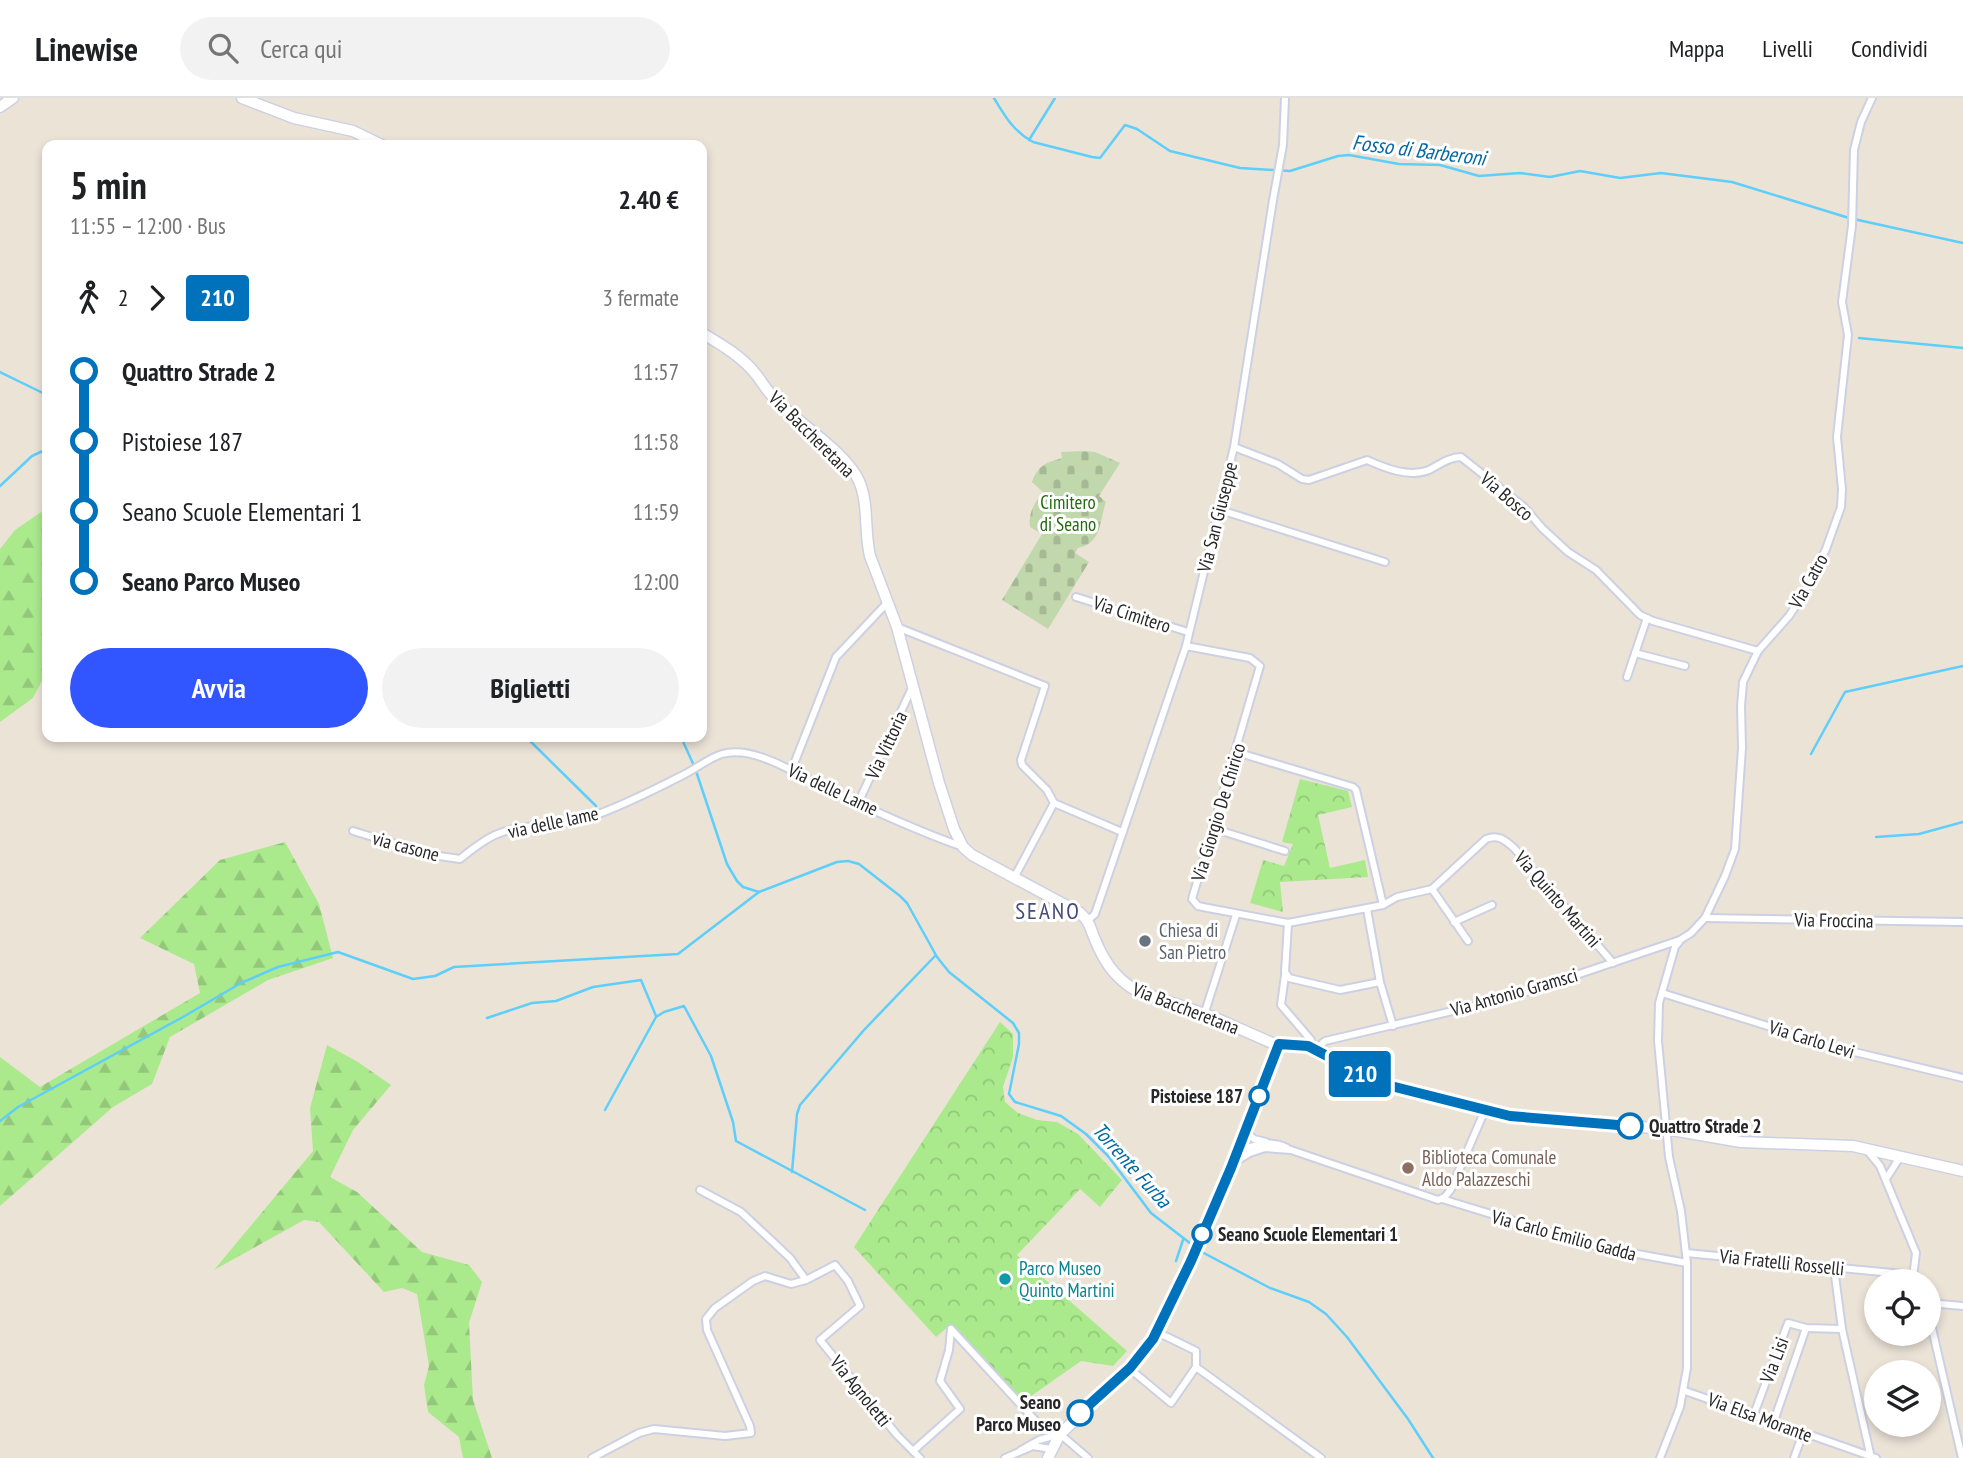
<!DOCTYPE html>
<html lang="it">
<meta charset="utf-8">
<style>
:root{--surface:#fff;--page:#f2f2f2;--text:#202124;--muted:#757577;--line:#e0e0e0;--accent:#3155ff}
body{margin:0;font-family:"PT Sans Narrow",sans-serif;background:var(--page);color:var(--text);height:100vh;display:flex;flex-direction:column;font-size:26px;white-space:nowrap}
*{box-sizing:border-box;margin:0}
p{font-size:23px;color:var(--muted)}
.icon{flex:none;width:38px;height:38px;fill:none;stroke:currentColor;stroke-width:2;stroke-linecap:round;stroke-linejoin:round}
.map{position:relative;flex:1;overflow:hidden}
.side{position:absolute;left:42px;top:42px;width:665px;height:602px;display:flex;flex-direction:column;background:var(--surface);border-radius:14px;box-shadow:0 4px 10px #0003}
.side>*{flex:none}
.badge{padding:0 14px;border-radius:5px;font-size:24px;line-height:46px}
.buttons{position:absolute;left:1864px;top:1171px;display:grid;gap:14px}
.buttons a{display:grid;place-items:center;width:77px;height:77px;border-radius:50%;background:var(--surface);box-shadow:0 4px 10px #0003;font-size:35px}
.map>.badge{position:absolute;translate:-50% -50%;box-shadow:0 0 0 4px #fff}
.legs{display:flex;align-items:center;gap:10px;height:77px;padding:0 28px;font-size:23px}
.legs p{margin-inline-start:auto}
.head{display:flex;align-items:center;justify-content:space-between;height:119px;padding:0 28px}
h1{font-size:38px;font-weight:600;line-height:52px}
.primary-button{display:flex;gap:14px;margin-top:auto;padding:14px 28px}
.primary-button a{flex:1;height:80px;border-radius:42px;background:var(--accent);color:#fff;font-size:28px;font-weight:600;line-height:80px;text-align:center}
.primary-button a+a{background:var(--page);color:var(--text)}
ul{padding:0 28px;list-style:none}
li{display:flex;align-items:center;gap:24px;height:70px;font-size:26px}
li i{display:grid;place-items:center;width:10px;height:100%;margin:0 9px;background:currentColor}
li i::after{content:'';width:18px;height:18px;margin:-9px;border:5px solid;border-radius:50%;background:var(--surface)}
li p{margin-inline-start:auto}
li:first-child i{background:linear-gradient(#0000 50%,currentColor 0)}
li:last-child i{background:linear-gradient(currentColor 50%,#0000 0)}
header{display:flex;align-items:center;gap:42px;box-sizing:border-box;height:98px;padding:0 35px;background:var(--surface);border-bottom:2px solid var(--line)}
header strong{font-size:33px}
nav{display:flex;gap:38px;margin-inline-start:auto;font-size:24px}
.search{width:490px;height:63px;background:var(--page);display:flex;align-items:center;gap:18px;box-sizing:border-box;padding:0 24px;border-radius:38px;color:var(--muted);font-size:26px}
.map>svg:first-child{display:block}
.forest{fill:url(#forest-firs)}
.cemetery{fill:url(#cemetery-stones)}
.park{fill:url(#park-crowns)}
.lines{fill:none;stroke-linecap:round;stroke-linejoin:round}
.stream{stroke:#5ecefa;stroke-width:2.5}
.street-casing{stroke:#ccd0e3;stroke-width:10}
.secondary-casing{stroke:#ccd0e3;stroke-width:13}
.street{stroke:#fff;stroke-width:6}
.secondary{stroke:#fff;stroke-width:10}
.line-1-casing{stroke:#fff;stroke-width:16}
.line-1{stroke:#0072bc;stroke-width:10}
.worship-dot{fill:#6b7280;stroke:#fff;stroke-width:2.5}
.stop-1-dot{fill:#fff;stroke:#0072bc;stroke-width:3.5}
.education-dot{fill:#8d6e63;stroke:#fff;stroke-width:2.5}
.culture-dot{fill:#0f9aa8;stroke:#fff;stroke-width:2.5}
.labels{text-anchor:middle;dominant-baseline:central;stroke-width:6;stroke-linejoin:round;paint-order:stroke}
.street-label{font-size:19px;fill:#272727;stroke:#fff}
.park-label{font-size:19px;fill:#236a12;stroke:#fff}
.worship-label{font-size:19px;fill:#5b616d;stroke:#fff;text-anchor:start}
.stop-label{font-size:19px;font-weight:bold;fill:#272727;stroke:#fff;text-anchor:end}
.education-label{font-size:19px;fill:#785e54;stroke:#fff;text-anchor:start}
.culture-label{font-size:19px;fill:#0d838f;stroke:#fff;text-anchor:start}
.water-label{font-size:21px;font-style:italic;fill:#0169a2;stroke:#fff}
.quarter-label{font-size:23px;letter-spacing:2px;fill:#444d7c;stroke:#fff}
</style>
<header>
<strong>Linewise</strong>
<div class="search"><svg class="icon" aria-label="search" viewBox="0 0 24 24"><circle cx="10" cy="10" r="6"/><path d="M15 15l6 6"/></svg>Cerca qui</div>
<nav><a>Mappa</a><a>Livelli</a><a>Condividi</a></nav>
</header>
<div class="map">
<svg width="1963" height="1360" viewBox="0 0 1963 1360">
<defs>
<pattern id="forest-firs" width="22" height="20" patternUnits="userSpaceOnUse" patternTransform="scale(1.75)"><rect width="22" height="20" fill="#abe98d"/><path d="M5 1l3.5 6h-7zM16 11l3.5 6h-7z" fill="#93c87a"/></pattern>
<pattern id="cemetery-stones" width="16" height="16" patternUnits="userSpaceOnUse" patternTransform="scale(1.75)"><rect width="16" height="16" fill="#c1d7ac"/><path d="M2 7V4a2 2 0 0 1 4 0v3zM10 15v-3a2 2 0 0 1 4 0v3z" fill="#a6b994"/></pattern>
<pattern id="park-crowns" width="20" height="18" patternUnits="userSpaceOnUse" patternTransform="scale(1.75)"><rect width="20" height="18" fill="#abe98d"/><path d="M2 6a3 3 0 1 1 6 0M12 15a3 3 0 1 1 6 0" fill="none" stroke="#93c87a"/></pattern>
</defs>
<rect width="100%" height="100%" fill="#ece3d7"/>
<g class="forest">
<polygon points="47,410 47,573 33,600 0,624 0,451 15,432"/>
<polygon points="285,744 319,806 333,860 268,882 170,939 152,986 113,1009 0,1108 0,959 40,989 200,895 194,866 140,840 220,762"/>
<polygon points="327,947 358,964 391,987 353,1032 330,1079 357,1094 422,1154 469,1167 482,1184 469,1225 473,1302 492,1360 463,1360 459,1339 428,1314 424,1287 429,1268 417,1196 402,1190 384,1194 319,1124 304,1122 214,1172 313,1053 310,1010"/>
</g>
<path class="cemetery" d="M 1085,353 L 1095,354 L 1120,365 L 1099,398 L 1106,404 C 1099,424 1102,445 1078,450 L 1075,455 L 1089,464 L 1048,531 L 1002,502 L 1042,436 L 1030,429 C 1028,417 1034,404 1043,394 L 1032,384 C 1038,367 1046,365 1062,360 L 1061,354 Z"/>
<g class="park">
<polygon points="1300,681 1348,693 1352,709 1318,717 1330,770 1365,762 1368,779 1280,784 1283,814 1250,805 1263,762 1284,768 1293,746 1282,744"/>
<polygon points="1000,924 1013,936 1013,959 1003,989 1005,1004 1018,1015 1037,1022 1057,1024 1078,1036 1122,1082 1100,1109 1080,1091 1017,1157 1127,1253 1113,1268 1081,1263 1024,1303 951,1226 936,1239 854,1149"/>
</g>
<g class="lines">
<g class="stream">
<path d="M 994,0 C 1005,18 1013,33 1033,44 L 1092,59 L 1100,60 L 1125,27 L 1137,31 L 1170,53 L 1240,70 L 1290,73 L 1338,58 L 1349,57 L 1399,66 L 1440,67 L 1479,78 L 1520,75 L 1550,79 L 1580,73 L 1620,80 L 1661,75 L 1732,84 L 1849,120 L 1963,145"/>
<polyline points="1029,42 1055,0"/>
<polyline points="1859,240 1963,250"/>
<polyline points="0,274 47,297"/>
<polyline points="0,388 32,358 47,351"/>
<polyline points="526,639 596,708"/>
<polyline points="681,639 695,670 727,766 737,783 743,789 759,794 837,764 848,763 859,766 900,798 907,805 937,859 949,874 1013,925 1019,935 1019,946 1009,996 1015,1004 1061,1018 1086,1036 1108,1058 1151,1115 1195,1149"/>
<polyline points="1811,656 1845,594 1963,568"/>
<polyline points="1876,739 1919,736 1963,724"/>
<polyline points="487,920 532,905 556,903 593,889 641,882 656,918"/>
<polyline points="605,1012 656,919 664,914 684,908 711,958 733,1024 736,1043 865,1112"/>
<polyline points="0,1023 18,1009 183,919 241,885 278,869 338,854 413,881 435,878 454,869 678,856 759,794"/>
<polyline points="792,1074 797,1016 800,1007 864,932 935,858"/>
<polyline points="1200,1153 1270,1190 1309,1204 1326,1216 1347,1239 1408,1321 1433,1360"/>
<polyline points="1176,1163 1183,1142"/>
</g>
<g class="street-casing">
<g id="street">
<path d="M 1234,349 L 1278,366 L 1302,381 L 1309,382 L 1367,362 C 1385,370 1409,380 1429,372 C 1439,367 1449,359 1461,359 L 1524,409 L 1542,430 L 1568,454 L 1596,472 L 1640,517 L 1653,523 L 1758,553"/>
<polyline points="1217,411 1385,464"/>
<polyline points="1076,499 1188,534"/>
<polyline points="897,529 1045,588 1021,662 1022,667 1047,692 1054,705 1014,780"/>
<polyline points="1186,548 1250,560 1260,568 1192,801 1198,808 1208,810 1288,825 1383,807 1356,692 1353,689 1236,654"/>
<polyline points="1635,555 1685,568"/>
<polyline points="1627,579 1647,520"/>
<polyline points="792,671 836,559 887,505"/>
<polyline points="859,703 912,590"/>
<polyline points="1054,705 1122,734"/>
<polyline points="1212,730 1285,753"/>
<path d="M 353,733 L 432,757 L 460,761 C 471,752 482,743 495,737 C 524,724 558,730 588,720 C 622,708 654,692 685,676 C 697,670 709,660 722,656 C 753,647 795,675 822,688 C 867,710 915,732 963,749"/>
<polyline points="1432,791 1468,843"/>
<path d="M 1383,807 L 1397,799 L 1432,791 L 1486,741 C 1498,736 1505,742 1514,750 L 1613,865"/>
<polyline points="1367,811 1380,884 1393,928"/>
<polyline points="1705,820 1963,824"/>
<polyline points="1088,822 1095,816 1186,548 1234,349 1273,102 1283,47 1285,0"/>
<polyline points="1454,824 1492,807"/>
<polyline points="1288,825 1285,874 1289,880 1340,892 1380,884"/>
<polyline points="1285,877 1281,907 1311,942 1310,948"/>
<polyline points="1662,895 1838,950 1963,980"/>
<polyline points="1204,917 1236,817"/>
<polyline points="1316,951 1325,943 1508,900 1680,842 1691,835 1705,820 1725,778 1735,751 1742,650 1741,608 1743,584 1758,553 1789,518 1803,497 1826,451 1841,409 1842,391 1837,339 1848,237 1842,204 1852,128 1854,52 1861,24 1872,0"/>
<polyline points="1246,1034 1254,1041 1266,1044"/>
<polyline points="1867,1052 1880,1068 1916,1155 1913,1179"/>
<path d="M 1238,1053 C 1255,1047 1270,1041 1287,1050"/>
<polyline points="1233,1065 1250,1055 1265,1050 1291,1052 1438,1102 1445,1099 1451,1091 1485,1012"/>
<polyline points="1886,1081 1900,1059"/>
<polyline points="700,1092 741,1114 790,1160 806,1182 835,1167 848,1183 860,1208 820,1242 897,1337 920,1360"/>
<polyline points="1442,1101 1599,1149 1687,1165"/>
<polyline points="1686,1155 1903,1176 1913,1179 1918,1183"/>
<polyline points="1834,1170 1842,1231 1871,1360"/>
<polyline points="1928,1205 1963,1208"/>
<polyline points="1928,1213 1962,1360"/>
<polyline points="951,1231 1045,1333"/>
<polyline points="1157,1234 1196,1253 1196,1269"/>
<polyline points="1130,1271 1171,1305 1196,1269 1321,1360"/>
<polyline points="1685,1293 1876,1360"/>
<polyline points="1754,1316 1788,1225 1806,1230 1842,1231"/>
<polyline points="1774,1323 1806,1230"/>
<polyline points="1021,1352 1039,1342 1060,1336 1088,1360"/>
<polyline points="913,1353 960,1311 940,1283 949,1252 951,1231"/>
<polyline points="592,1360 639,1335 654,1331 725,1338 751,1335 750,1328 707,1232 706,1221 715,1210 753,1183 765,1178 791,1186 806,1182"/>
<polyline points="1005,1360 1033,1348 1051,1351"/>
<polyline points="1660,1360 1680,1309 1687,1270 1687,1165 1681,1113 1669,1059 1658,943 1659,905 1675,849 1679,844"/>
<polyline points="1794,1360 1803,1335"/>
</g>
</g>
<g class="secondary-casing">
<g id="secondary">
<polyline points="242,0 294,20 353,33 382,47"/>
<polyline points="0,9 13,0"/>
<path d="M 702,235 C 720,246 740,257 754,274 C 761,282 766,292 774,300 C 796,324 846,354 859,383 C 869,406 864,433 870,458 L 897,529 L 939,685 L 954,731 L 963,749 L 972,757 L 1080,815 C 1089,823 1090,829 1094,839 C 1103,862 1114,879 1135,892 L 1213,919 L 1272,945 L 1308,948 L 1379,985 L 1510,1018 L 1666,1031 L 1741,1044 L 1853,1048 L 1963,1073"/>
<polyline points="1048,1360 1060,1336 1130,1271 1153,1241 1191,1163 1231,1070 1279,946"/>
</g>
</g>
<use href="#street" class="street"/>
<use href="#secondary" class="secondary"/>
</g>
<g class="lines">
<g class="line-1-casing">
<polyline id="line-1" points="1080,1315 1130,1270 1153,1241 1191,1163 1231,1070 1279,946 1308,948 1379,985 1510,1018 1630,1028"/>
</g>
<use href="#line-1" class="line-1"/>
</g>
<circle class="worship-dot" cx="1145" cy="843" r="7"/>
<g class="stop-1-dot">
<circle cx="1259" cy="998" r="9"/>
<circle cx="1630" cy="1028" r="12"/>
<circle cx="1202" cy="1136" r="9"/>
<circle cx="1080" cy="1315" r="12"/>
</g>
<circle class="education-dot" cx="1408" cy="1070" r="7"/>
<circle class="culture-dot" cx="1005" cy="1181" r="7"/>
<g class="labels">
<g class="street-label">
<text transform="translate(812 336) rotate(45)">Via Baccheretana</text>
<text transform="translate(1507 398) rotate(41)">Via Bosco</text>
<text transform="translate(1217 419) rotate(-76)">Via San Giuseppe</text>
<text transform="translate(1808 483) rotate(-61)">Via Catro</text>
<text transform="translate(1132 516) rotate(18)">Via Cimitero</text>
<text transform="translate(886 647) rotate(-65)">Via Vittoria</text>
<text transform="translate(833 691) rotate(25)">Via delle Lame</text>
<text transform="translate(1218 714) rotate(-73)">Via Giorgio De Chirico</text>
<text transform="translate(553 724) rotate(-12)">via delle lame</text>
<text transform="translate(406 748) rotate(15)">via casone</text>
<text transform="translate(1558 801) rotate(49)">Via Quinto Martini</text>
<text transform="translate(1834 822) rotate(1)">Via Froccina</text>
<text transform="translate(1514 894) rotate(-16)">Via Antonio Gramsci</text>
<text transform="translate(1186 910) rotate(21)">Via Baccheretana</text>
<text transform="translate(1812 941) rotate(17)">Via Carlo Levi</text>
<text transform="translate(1564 1137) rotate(15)">Via Carlo Emilio Gadda</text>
<text transform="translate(1782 1164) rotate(6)">Via Fratelli Rosselli</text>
<text transform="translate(1774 1262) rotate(-69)">Via Lisi</text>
<text transform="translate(861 1293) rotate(51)">Via Agnoletti</text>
<text transform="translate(1760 1319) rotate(20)">Via Elsa Morante</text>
</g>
<g class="park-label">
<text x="1068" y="404">Cimitero<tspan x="1068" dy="22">di Seano</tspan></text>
</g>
<g class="worship-label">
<text x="1159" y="832">Chiesa di<tspan x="1159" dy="22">San Pietro</tspan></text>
</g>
<g class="stop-label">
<text x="1243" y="998">Pistoiese 187</text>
<text x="1649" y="1028" text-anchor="start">Quattro Strade 2</text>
<text x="1218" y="1136" text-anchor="start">Seano Scuole Elementari 1</text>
<text x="1061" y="1304">Seano<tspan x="1061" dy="22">Parco Museo</tspan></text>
</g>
<g class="education-label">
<text x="1422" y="1059">Biblioteca Comunale<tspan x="1422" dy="22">Aldo Palazzeschi</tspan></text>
</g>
<g class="culture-label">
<text x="1019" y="1170">Parco Museo<tspan x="1019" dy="22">Quinto Martini</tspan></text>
</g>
<g class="water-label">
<text transform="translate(1419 52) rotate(7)">Fosso di Barberoni</text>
<text transform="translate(1132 1067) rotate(48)">Torrente Furba</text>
</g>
<g class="quarter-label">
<text x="1048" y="812">SEANO</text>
</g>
</g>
</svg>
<div class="buttons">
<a><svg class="icon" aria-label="locate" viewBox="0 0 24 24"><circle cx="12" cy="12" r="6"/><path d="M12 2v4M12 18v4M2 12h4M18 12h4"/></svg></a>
<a><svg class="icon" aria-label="layers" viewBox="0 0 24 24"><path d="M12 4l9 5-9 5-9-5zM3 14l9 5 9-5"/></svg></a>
</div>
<b class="badge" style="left:1360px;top:976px;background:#0072bc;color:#fff">210</b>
<section class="side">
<div class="head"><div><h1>5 min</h1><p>11:55 – 12:00 · Bus</p></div><b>2.40 €</b></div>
<div class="legs"><svg class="icon" aria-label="walk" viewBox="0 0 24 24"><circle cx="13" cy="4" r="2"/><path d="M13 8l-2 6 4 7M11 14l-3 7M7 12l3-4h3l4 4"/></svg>2<svg class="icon" aria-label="forward" viewBox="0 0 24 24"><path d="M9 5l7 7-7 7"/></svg><b class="badge" style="background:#0072bc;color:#fff">210</b><p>3 fermate</p></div>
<ul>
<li><i style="color:#0072bc"></i><b>Quattro Strade 2</b><p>11:57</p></li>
<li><i style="color:#0072bc"></i><span>Pistoiese 187</span><p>11:58</p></li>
<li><i style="color:#0072bc"></i><span>Seano Scuole Elementari 1</span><p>11:59</p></li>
<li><i style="color:#0072bc"></i><b>Seano Parco Museo</b><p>12:00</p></li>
</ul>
<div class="primary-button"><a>Avvia</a><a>Biglietti</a></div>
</section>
</div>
